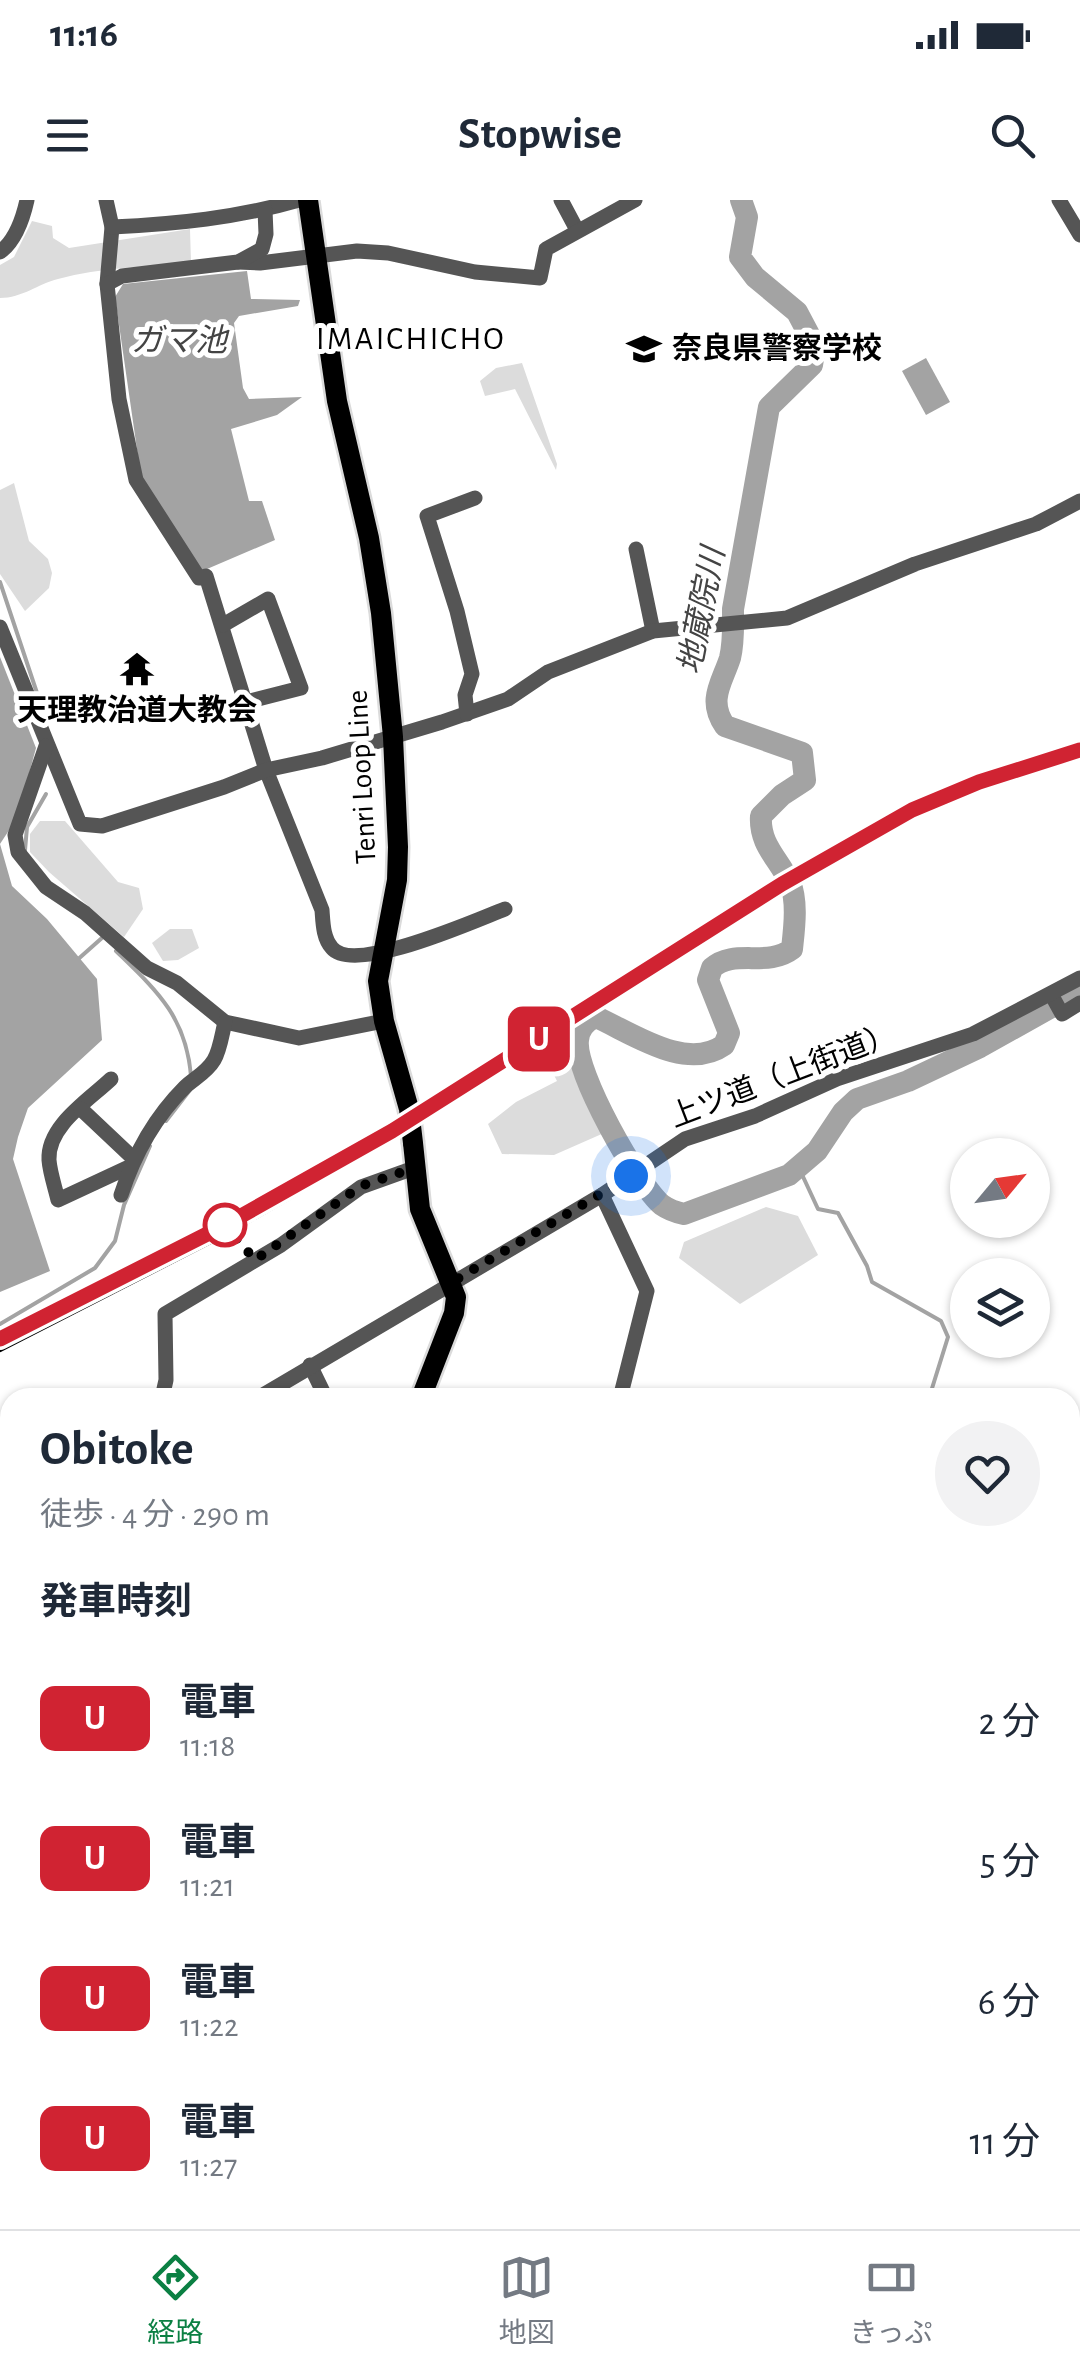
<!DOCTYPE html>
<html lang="ja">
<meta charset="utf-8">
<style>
:root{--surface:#fff;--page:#f2f2f3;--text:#1f2937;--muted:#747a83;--line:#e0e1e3;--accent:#0b8043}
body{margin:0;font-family:"Alegreya Sans","Noto Sans JP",sans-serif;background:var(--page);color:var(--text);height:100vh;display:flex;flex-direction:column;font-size:38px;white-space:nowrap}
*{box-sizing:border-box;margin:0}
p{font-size:32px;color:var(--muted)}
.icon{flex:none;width:55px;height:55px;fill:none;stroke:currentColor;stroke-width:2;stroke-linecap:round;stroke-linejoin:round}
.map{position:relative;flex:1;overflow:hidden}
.details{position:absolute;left:0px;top:1188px;width:1080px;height:842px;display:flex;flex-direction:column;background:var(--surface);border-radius:30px 30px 0 0;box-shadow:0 2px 8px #0004}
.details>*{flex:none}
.badge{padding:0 20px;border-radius:15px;font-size:35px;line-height:65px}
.needle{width:65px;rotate:61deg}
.controls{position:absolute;left:950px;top:938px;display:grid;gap:20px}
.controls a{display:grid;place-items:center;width:100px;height:100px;border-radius:50%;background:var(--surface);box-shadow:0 2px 8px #0004;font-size:50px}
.you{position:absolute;width:50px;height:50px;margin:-25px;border:8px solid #fff;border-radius:50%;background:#1a73e8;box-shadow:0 0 0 15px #1a73e833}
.map>.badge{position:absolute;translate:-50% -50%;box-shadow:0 0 0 5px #fff}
h2{padding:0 40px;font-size:38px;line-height:90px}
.round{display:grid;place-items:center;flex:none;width:105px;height:105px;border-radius:52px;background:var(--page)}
.overview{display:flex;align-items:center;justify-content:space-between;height:170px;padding:0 40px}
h1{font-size:48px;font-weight:600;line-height:75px}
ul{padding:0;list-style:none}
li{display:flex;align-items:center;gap:30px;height:140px;padding:0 40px}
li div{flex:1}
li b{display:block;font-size:38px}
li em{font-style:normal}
li .badge{min-width:110px;font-weight:700;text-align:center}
.status{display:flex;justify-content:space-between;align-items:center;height:70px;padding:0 50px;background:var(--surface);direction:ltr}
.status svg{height:28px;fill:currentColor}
header{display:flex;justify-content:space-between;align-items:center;height:130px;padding:0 40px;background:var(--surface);font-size:45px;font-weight:600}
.tab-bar{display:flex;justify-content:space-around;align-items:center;height:140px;border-top:2px solid var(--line);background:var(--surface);font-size:28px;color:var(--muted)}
.tab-bar a{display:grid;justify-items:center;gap:5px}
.tab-bar .current{color:var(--accent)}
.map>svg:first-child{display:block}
.green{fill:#dcdcdc}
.water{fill:#a3a3a3}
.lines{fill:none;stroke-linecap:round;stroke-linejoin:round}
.stream{stroke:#a3a3a3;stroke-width:4}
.river{stroke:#a3a3a3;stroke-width:22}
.major-casing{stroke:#dbdbdb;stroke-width:25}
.highway-casing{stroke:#dbdbdb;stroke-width:28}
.minor{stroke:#555;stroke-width:15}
.major{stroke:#000;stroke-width:20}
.highway{stroke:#000;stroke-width:22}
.rail-casing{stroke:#000;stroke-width:8}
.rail{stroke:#fff;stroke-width:4;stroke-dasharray:11;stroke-linecap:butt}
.major-bridge-casing{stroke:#dbdbdb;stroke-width:25;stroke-linecap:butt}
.major-bridge{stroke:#000;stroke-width:20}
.line-casing{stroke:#fff;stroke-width:22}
.line{stroke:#d02332;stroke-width:15}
.walk{stroke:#000;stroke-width:10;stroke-dasharray:0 18}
.stop-dot{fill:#fff;stroke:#d02332;stroke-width:5}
.labels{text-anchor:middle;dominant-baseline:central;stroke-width:10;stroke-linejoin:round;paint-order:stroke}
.poi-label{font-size:30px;font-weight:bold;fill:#000;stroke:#fff;text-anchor:start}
.street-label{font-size:30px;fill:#000;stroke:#fff}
.neighbourhood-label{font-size:32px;letter-spacing:2.5px;fill:#000;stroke:#fff}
.water-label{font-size:32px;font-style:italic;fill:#444;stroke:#fff}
</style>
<div class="status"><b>11:16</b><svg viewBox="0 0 49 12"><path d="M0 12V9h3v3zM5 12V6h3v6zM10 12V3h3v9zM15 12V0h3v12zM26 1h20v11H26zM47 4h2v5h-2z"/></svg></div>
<header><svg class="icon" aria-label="menu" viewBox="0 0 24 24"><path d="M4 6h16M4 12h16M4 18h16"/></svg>Stopwise<svg class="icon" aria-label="search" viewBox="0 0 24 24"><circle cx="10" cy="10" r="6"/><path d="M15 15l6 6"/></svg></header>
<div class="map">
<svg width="1080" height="2029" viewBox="0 0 1080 2029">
<rect width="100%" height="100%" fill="#fff"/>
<g class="green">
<path d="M 32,21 L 52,26 L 53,38 L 69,48 L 190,29 L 191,63 C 147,67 101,67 58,79 C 38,84 22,98 0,98 L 0,65 L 14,57 Z"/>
<polygon points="522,163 557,264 556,270 515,189 485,196 480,181 496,168"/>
<polygon points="14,283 29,341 48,359 52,373 49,388 25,411 0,374 0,290"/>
<polygon points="40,621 65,621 118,682 139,688 143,709 124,737 49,672 30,652 30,634"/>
<polygon points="170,729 192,729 199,748 178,760 163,761 152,743"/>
<polygon points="570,846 574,875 604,933 554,955 502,954 488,924 516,902 557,881 552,871 540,863"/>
<polygon points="766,1007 798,1016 818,1055 740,1104 679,1058 684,1042"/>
</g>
<g class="water">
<polygon points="247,71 251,99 300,100 298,106 239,116 234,123 243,188 249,199 302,197 277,215 231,229 249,301 262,301 275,340 200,372 141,277 115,97 123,84"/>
<polygon points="926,158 950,202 926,215 902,171"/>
<polygon points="0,457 36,548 17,618 0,644"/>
<polygon points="0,644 12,686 47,719 97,779 102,840 28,908 18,937 13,959 50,1071 0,1092"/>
<polygon points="1080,1984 1080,2029 982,2029 1002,2020 1070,2020 1070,1989"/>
</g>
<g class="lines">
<g class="stream">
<polyline points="0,382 47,523"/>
<polyline points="25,650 27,627 46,594"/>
<path d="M 116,751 C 156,790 186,816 191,876"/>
<polyline points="76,761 103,737"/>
<polyline points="166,921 190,890"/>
<polyline points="799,968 818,1009 838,1013 867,1066 872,1082 941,1121 948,1137 929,1198"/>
<polyline points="0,1124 95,1068 115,1041 124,1005 150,946"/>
</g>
<path class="river" d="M 741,0 L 747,17 L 740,57 L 755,77 L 797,112 L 815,146 L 812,165 L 769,207 L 733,409 C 733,425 734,442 730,458 C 722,483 707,500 725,526 L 802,553 L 805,580 L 782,595 L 761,616 C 759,645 779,659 790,683 C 798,701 794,730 792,749 C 767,768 734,748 712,768 L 708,780 L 729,833 L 724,845 C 686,872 632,833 596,817 C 586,821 579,829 578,840 C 574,872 638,985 662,1005 C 669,1010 675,1012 684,1014 L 789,975 L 817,951 L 843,912 L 857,899 L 908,881 L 980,847 L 1080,791"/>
<g class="major-casing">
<g id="major">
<polyline points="308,0 337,201 369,338 381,413 393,537 398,647 397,680 378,781 384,821 409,909"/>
<polyline points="413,943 420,1009 456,1097 454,1113 421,1198"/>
<polyline points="173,2029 179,2020"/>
</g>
</g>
<g class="highway-casing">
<g id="highway">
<polyline points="1070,1881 1080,1875"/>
<polyline points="801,2029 817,2020"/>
</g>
</g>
<g class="minor">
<path d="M 106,0 L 112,27 L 107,84 L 119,199 L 136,280 L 199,378 L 206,376 L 266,570 L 322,710 C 323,723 323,738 332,748 C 354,775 476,720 505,709"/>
<polyline points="561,0 577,30"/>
<polyline points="1059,0 1080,35"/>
<path d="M 112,27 C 176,24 237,18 299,0"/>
<path d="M 0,52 C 15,41 23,18 27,0"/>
<polyline points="238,62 260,63 357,51 388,53 475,72 540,78 546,49 635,0"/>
<polyline points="107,84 122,76 238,62 262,49 266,34 265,10"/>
<polyline points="636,349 653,431"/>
<polyline points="223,425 268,399 301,488 246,502"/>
<polyline points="0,427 80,624 102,626 224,587 266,570 322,558 442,522 508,499 548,472 653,431 787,418 915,364 1036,324 1080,301"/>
<polyline points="467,514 465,495 472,474 457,411 427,316 475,298"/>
<polyline points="46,546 15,635 18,652 46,687 85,713 147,768 177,783 225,822 299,838 384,821"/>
<polyline points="1051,794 1062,814 1080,803"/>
<path d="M 111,879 C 89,900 47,926 49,960 C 50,973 55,987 58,1000 L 131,966"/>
<polyline points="81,909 134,959"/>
<path d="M 121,995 C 134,955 155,917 185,887 C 195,878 207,872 214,860 C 220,850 222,834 225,822"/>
<polyline points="602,995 647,1091 620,1198"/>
<polyline points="310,1165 326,1198"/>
<polyline points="162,1198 166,1180 165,1114 281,1045 361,987 414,968"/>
<polyline points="258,1198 602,995 685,939 755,916 837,879 973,834 1080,778"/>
<polyline points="0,1336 10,1330"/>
<polyline points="0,1580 10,1575"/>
<polyline points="0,1705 10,1721"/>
<polyline points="429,2020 435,2029"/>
<polyline points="578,2020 581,2029"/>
</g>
<use href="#major" class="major"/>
<use href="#highway" class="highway"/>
<g class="rail-casing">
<polyline id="rail" points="0,1148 228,1031 312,983 782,684 912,610 979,582 1080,550"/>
</g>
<use href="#rail" class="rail"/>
<g class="major-bridge-casing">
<polyline id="major-bridge" points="409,909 413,943"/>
</g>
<use href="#major-bridge" class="major-bridge"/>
</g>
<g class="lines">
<g class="line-casing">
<polyline id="line" points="0,1139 225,1025 392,931 782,684 912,610 979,582 1080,550"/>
</g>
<use href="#line" class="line"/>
<polyline class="walk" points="225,1025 255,1060 361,986 414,968 426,1028 452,1082 631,976"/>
</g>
<defs>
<g id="school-bare" transform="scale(2.7)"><path d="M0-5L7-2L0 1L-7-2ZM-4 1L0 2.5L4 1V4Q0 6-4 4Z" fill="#000" stroke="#fff" stroke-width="2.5" paint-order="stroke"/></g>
<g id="temple-bare" transform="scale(2.7)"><path d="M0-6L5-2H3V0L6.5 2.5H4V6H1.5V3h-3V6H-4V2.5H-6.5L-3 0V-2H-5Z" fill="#000" stroke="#fff" stroke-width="2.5" paint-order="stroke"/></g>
</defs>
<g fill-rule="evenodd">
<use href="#school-bare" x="644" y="149"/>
<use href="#temple-bare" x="137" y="469"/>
</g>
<circle class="stop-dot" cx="225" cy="1025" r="20"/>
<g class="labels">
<g class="poi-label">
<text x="672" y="149">奈良県警察学校</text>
<text x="137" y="511" text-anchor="middle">天理教治道大教会</text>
</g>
<g class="street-label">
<text transform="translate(362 577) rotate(-93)">Tenri Loop Line</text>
<text transform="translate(783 876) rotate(-21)">上ツ道（上街道）</text>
</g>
<g class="neighbourhood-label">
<text x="411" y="139">IMAICHICHO</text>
</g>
<g class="water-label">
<text x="179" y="141">ガマ池</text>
<text transform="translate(702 411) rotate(-79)">地蔵院川</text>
</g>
</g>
</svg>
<div class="controls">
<a><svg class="needle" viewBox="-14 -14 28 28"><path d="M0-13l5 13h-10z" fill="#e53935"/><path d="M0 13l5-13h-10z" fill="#747a83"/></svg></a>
<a><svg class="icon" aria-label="layers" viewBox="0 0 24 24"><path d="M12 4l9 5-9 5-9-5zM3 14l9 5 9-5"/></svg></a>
</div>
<div class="you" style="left:631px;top:976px"></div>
<b class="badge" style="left:539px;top:839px;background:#d02332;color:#fff">U</b>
<section class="details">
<div class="overview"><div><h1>Obitoke</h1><p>徒歩 · 4 分 · 290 m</p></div><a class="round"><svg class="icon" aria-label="heart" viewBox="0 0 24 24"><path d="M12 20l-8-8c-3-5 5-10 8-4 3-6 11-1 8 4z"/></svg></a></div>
<h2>発車時刻</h2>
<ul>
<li><span class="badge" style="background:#d02332;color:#fff">U</span><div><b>電車</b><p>11:18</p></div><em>2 分</em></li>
<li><span class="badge" style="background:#d02332;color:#fff">U</span><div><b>電車</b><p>11:21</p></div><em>5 分</em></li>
<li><span class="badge" style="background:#d02332;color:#fff">U</span><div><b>電車</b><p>11:22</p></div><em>6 分</em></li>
<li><span class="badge" style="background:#d02332;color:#fff">U</span><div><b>電車</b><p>11:27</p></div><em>11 分</em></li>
</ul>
</section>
</div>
<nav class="tab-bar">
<a class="current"><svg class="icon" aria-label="directions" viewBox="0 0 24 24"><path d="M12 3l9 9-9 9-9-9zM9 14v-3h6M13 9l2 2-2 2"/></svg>経路</a>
<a><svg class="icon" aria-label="map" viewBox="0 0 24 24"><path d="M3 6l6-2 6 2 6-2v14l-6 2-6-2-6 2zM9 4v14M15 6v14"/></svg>地図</a>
<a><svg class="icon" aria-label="tickets" viewBox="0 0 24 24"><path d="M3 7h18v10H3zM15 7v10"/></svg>きっぷ</a>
</nav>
